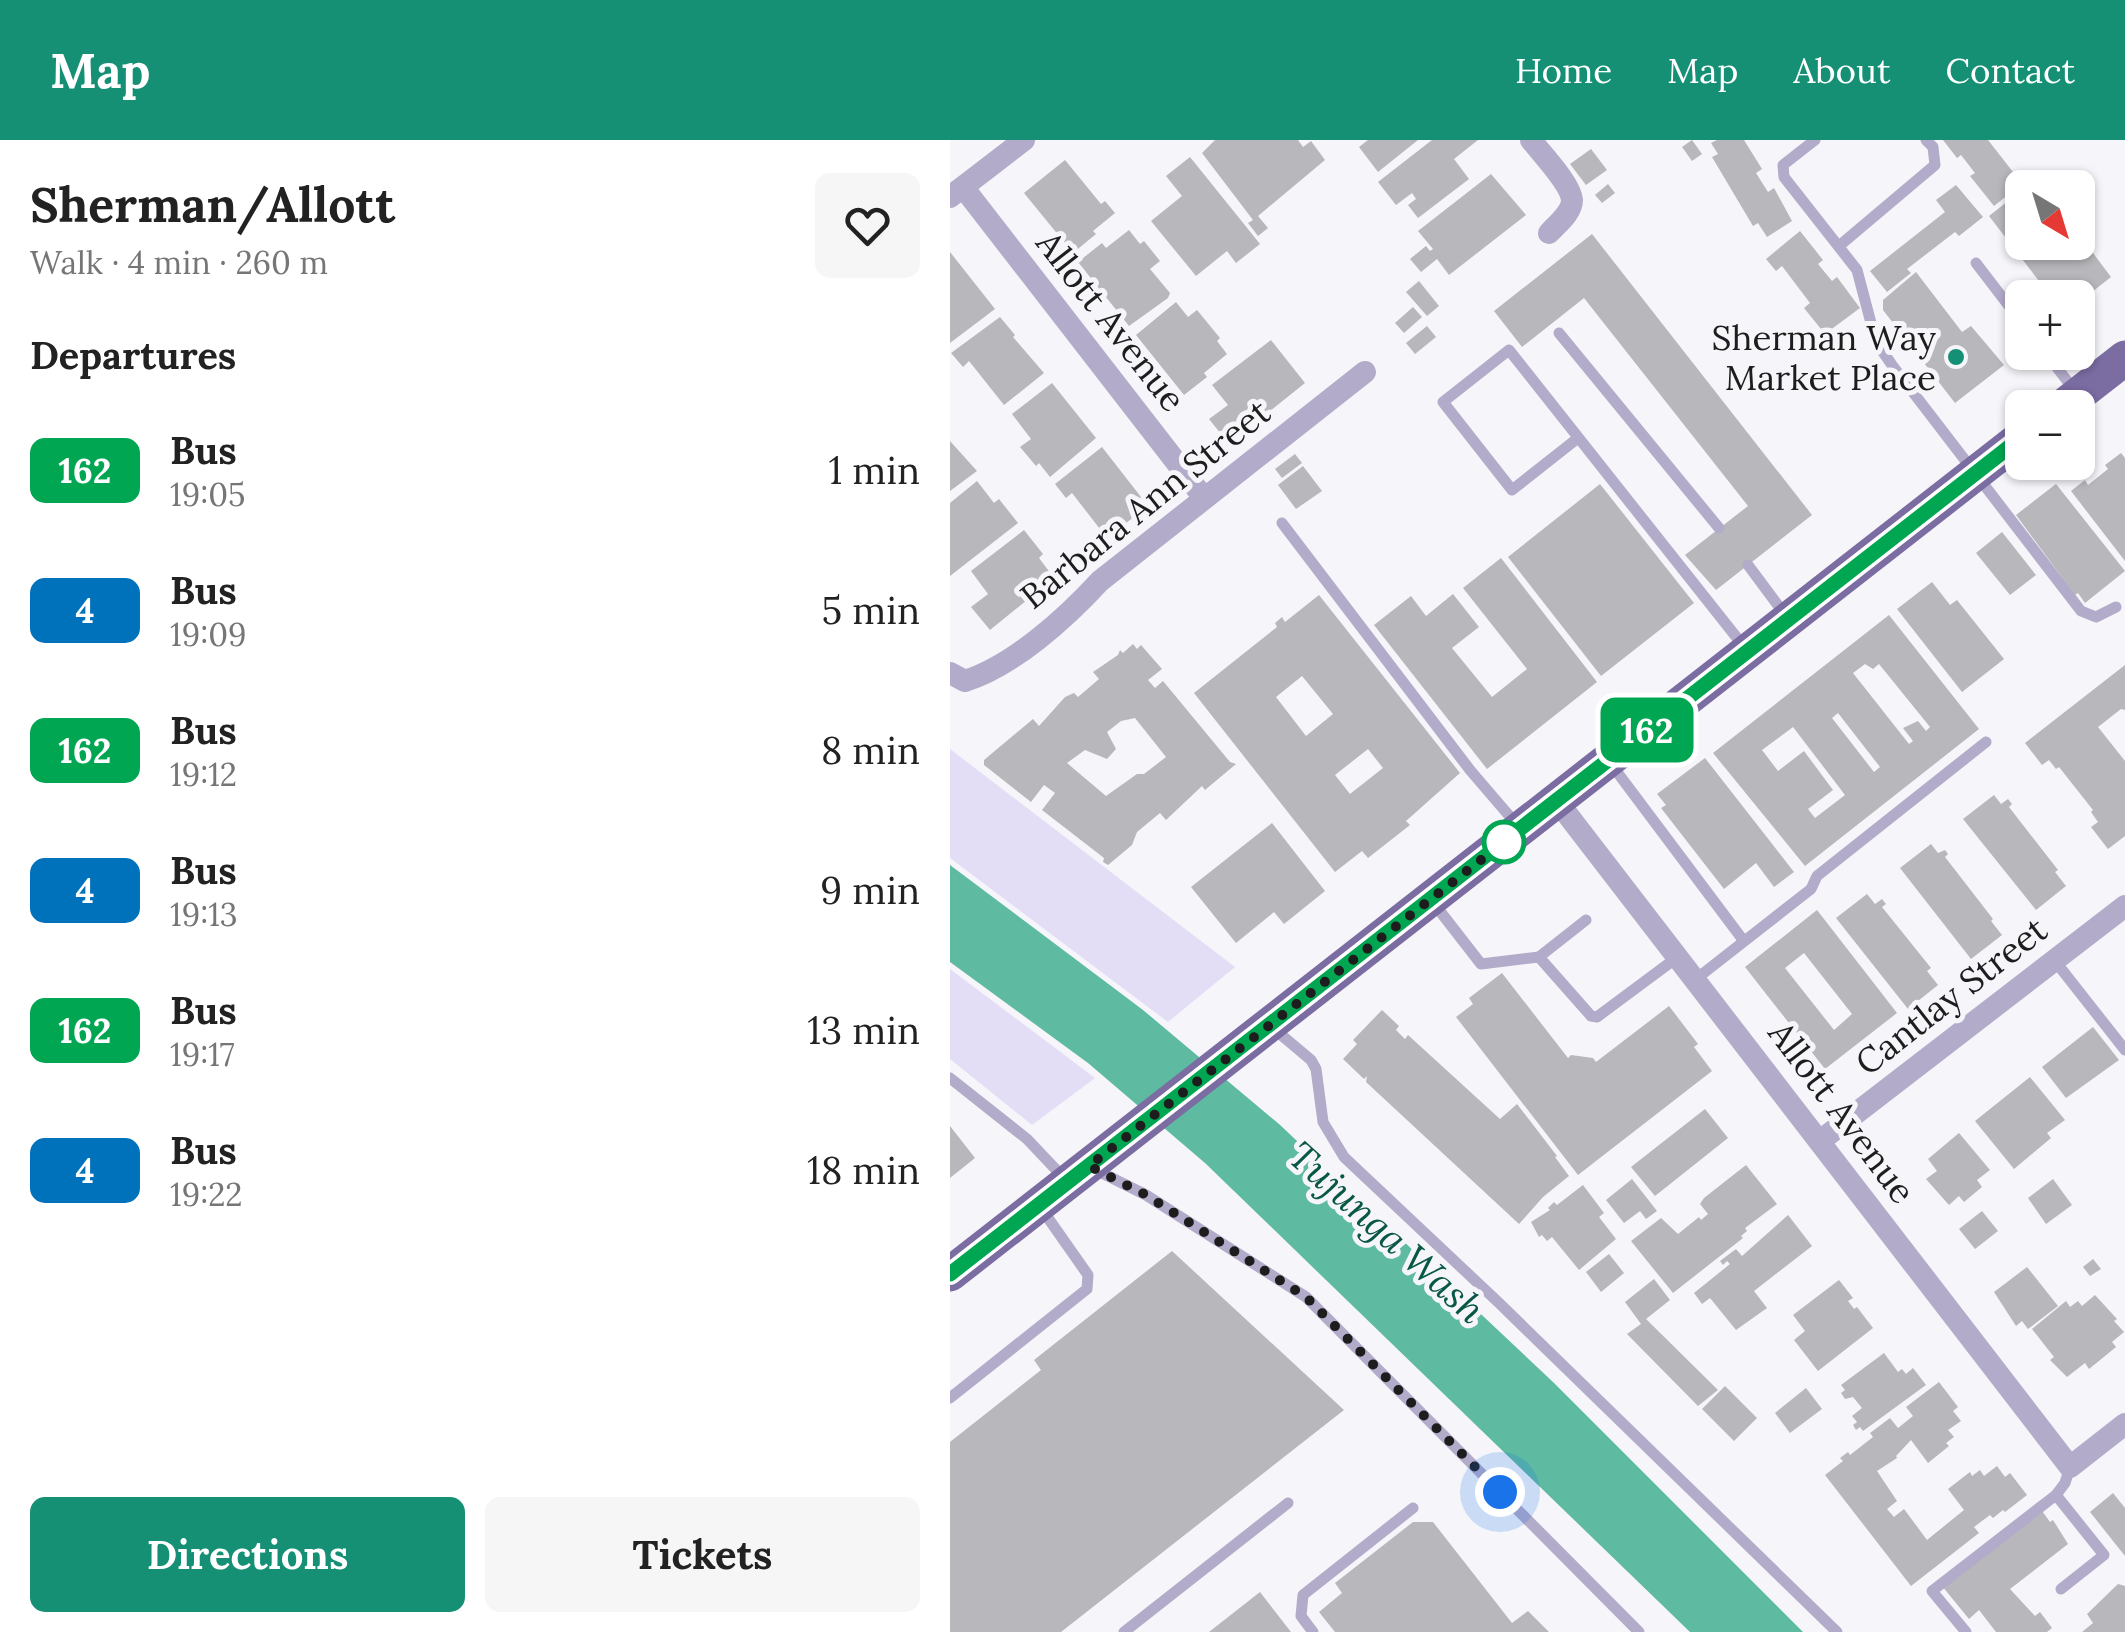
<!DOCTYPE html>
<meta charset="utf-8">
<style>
:root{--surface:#fff;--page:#f6f6f6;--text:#222;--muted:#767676;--accent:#159075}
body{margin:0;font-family:Lora,serif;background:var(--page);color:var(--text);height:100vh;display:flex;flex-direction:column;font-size:38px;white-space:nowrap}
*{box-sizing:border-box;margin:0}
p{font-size:32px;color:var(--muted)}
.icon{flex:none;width:55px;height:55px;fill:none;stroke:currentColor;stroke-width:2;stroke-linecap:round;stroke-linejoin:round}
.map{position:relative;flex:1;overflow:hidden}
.sheet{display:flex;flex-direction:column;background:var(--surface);width:950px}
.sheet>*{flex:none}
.badge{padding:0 20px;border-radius:15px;font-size:35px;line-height:65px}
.needle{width:65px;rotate:142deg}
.fabs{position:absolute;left:1055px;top:30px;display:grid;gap:20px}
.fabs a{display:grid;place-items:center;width:90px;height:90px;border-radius:15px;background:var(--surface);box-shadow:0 2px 8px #0004;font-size:50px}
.you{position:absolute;width:50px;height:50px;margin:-25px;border:8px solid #fff;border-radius:50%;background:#1a73e8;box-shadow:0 0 0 15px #1a73e833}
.map>.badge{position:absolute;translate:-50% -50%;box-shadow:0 0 0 5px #fff}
h2{padding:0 30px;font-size:38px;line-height:90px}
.round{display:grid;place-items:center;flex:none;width:105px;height:105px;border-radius:15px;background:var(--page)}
.head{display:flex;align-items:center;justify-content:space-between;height:170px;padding:0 30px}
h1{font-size:48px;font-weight:700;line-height:75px}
.primary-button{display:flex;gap:20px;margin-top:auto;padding:20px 30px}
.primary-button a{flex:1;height:115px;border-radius:15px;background:var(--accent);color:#fff;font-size:40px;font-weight:700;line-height:115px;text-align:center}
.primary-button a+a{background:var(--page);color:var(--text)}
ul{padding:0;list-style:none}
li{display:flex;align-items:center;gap:30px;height:140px;padding:0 30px}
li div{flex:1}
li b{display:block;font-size:38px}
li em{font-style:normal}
li .badge{min-width:110px;font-weight:700;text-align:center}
header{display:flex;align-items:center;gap:60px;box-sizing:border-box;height:140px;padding:0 50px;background:var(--accent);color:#fff}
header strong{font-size:48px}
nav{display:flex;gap:55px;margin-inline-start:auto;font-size:35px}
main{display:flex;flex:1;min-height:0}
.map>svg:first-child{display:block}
.green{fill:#e3ddf6}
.water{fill:#5ebaa0}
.building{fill:#b8b7bb;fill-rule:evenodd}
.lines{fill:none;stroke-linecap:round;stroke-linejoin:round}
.lane{stroke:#b3abca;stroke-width:11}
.street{stroke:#b3abca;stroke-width:22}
.primary{stroke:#7b6ca2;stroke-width:35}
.line-casing{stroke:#fff;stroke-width:22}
.line{stroke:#00a651;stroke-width:15}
.walk{stroke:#1d1d1e;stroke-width:10;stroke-dasharray:0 18}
.poi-dot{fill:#159075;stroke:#f6f5f9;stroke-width:4}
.stop-dot{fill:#fff;stroke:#00a651;stroke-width:5}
.labels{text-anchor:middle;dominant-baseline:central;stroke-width:10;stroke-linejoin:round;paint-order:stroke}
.street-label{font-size:35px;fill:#1d1d1e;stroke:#f6f5f9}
.poi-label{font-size:35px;fill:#1d1d1e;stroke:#f6f5f9;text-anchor:end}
.water-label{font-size:38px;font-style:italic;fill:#095847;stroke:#f6f5f9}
</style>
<header>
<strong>Map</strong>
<nav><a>Home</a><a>Map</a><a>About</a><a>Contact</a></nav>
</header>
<main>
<section class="sheet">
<div class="head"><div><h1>Sherman/Allott</h1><p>Walk · 4 min · 260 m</p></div><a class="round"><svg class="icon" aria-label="heart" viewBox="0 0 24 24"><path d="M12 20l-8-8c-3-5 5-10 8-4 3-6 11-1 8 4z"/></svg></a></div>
<h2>Departures</h2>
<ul>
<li><span class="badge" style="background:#00a651;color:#fff">162</span><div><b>Bus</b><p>19:05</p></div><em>1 min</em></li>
<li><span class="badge" style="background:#0072bc;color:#fff">4</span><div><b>Bus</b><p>19:09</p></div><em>5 min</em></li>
<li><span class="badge" style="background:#00a651;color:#fff">162</span><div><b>Bus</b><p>19:12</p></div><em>8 min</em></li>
<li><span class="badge" style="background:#0072bc;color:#fff">4</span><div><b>Bus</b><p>19:13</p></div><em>9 min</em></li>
<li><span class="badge" style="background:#00a651;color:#fff">162</span><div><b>Bus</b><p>19:17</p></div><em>13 min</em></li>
<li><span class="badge" style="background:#0072bc;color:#fff">4</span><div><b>Bus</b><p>19:22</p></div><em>18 min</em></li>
</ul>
<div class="primary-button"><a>Directions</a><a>Tickets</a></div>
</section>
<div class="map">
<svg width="1175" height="1492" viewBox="0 0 1175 1492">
<rect width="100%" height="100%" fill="#f6f5f9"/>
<g class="green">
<polygon points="0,609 285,827 218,882 0,718"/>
<polygon points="0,829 145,938 82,985 0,919"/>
</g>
<polygon class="water" points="0,725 193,870 329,984 603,1242 853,1492 740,1492 255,1023 138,923 0,822"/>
<g class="building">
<polygon points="265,0 348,0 353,7 361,1 375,20 308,76 318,88 308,96 298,83 303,80 252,13"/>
<polygon points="418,0 468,0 428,32 409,7"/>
<polygon points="482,0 528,0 504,19 519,39 468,78 458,65 466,59 462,53 446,65 428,42"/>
<polygon points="742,0 752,14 742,21 732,7"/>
<polygon points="767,0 794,0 812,29 806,33 818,52 824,48 842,81 817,97 808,83 803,86 762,17 768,14 761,3"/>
<polygon points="993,0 1038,0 1063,32 1059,35 1068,47 1044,66 1020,36 1025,33 1011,15 1007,18"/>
<polygon points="641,9 657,30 636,45 620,24"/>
<polygon points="240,17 310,104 286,123 277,111 246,136 201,81 232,56 216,36"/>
<polygon points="115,20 151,64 155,61 165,73 143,91 146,94 123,113 74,53"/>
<polygon points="541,34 576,75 499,135 487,119 471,132 460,119 476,106 480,111 483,109 468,91"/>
<polygon points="658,44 665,53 652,63 645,55"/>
<polygon points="1006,45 1033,77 1009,96 1005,92 957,129 961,133 937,152 920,131 995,72 986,60"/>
<polygon points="1072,50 1072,102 1128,102 1128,93 1161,137 1128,163 1128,158 1102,158 1039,76"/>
<polygon points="179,90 190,104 194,101 210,121 200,129 220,153 218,158 179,186 128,122 152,103 156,108"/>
<polygon points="850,91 873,120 868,124 882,141 887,137 910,168 875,194 854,168 860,163 832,126 826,131 816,119"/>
<polygon points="642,94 862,375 766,450 735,415 798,366 634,158 572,207 544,171"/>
<polygon points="0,112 45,169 0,203"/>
<polygon points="966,132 1012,192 1021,186 1054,225 1005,263 933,170 933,160"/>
<polygon points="469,141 489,166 477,176 456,152"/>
<polygon points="226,162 238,177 247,170 270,198 267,201 277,214 254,233 257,237 234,255 186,195"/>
<polygon points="463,167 472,177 454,193 445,183"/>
<polygon points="50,177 65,195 63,197 94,233 54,265 19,221 13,227 1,213"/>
<polygon points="477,186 486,197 465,214 456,203"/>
<polygon points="321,200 355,243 279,304 259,279 278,265 262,245"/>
<polygon points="102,243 146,298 100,337 89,323 86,326 70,307 81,299 62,274"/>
<polygon points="0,301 27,331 0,351"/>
<polygon points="152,307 198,366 157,398 122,353 116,358 105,344"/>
<polygon points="1171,313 1175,318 1175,421 1121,351 1135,340 1138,345 1158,329 1155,325"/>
<polygon points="345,314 352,323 332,338 325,329"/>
<polygon points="353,326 372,351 346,369 328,345"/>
<polygon points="27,341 44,363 49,359 68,383 0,436 0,363"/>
<polygon points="650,344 744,463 651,536 558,417"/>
<polygon points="1106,344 1175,431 1135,463 1128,453 1125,455 1066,375"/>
<polygon points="74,390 93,414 89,418 104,438 40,490 21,467 38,454 21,431"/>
<polygon points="1052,392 1086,435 1060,455 1026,413"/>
<polygon points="551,418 647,542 537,629 424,485 461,456 476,476 503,454 529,487 502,508 542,557 577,529 513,448"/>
<polygon points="982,442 1000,465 1007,460 1054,519 1012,552 947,469"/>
<path d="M 369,455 L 510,633 L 456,681 L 460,685 L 418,718 L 412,711 L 385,732 L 244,553 L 327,487 L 325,483 L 332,477 L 335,482 ZM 352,536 L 383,574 L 356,596 L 326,557 ZM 418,609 L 433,628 L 400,654 L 385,635 Z"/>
<path d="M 939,475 L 1029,589 L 855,726 L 763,613 ZM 915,524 L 923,529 L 929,524 L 980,587 L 976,591 L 968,581 L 953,588 L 963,601 L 959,604 L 903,533 ZM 888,573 L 930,627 L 924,632 L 882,578 ZM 843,587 L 895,655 L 865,678 L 858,669 L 883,650 L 854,611 L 828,631 L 812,610 Z"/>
<path d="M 183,504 L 187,509 L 191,505 L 212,529 L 198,540 L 205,548 L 213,541 L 280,622 L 286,624 L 255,650 L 252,646 L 216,680 L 210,673 L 187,692 L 182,705 L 158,725 L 153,722 L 154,718 L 92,670 L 105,653 L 94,645 L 81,662 L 34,625 L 34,620 L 83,579 L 89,586 L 115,557 L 124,553 L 128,557 L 149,539 L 143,532 L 168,515 L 170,510 L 173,513 ZM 185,578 L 216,617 L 194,634 L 187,634 L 156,656 L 117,623 L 135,610 L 157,619 L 166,609 L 157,592 L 171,581 Z"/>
<polygon points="1175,525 1175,570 1171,569 1148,587 1175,621 1175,696 1158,709 1141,687 1148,682 1141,672 1143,670 1109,627 1106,629 1099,620 1092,625 1075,603"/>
<polygon points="755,618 844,732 824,747 806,723 774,749 711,668 716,665 707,654"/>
<polygon points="1044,655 1051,664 1058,659 1062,664 1059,667 1108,730 1105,732 1116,746 1086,770 1013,679"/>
<polygon points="322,683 375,751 334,784 324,772 286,803 241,747"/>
<polygon points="981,704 988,713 995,710 998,714 995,717 1043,779 1041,781 1052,795 1021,819 950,728"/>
<polygon points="917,754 925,764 932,759 936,764 932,767 981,828 977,831 988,845 958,869 886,778"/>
<path d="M 867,770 L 947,873 L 875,929 L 795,827 ZM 854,813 L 902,874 L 884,890 L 835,828 Z"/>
<polygon points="552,833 618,918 621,915 643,918 646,922 719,866 748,904 744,907 762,931 628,1035 506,877 523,864 519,858"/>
<polygon points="432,870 449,886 446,890 455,899 458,895 550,979 567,964 607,1016 605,1017 619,1036 593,1057 569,1084 416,942 417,936 414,939 393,919 407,904 403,900"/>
<polygon points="1143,887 1169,920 1116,958 1092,927"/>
<polygon points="1080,937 1115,980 1097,993 1101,998 1064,1029 1025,981"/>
<polygon points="755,969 778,998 705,1056 681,1027"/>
<polygon points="0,986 25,1018 0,1038"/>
<polygon points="1009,993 1040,1030 1027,1040 1032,1047 1014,1062 1009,1056 999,1065 976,1039 987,1031 978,1019"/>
<polygon points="796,1025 827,1064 795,1088 797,1091 791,1096 793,1098 723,1153 681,1101 711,1078 728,1094 749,1077 751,1080 758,1074 750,1064 754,1058"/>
<polygon points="682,1039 707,1071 696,1079 690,1071 674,1083 656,1060"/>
<polygon points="1103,1039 1122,1065 1096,1084 1078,1058"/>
<polygon points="633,1045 654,1073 649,1077 666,1099 629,1130 602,1097 597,1101 592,1095 589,1097 581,1082 600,1070 598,1068 604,1062 607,1065"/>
<polygon points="1032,1071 1048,1091 1025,1109 1009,1089"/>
<polygon points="838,1075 862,1106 804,1151 817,1168 786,1190 760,1158 752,1164 744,1153 780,1124 777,1121 773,1125 770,1121 786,1109 792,1116"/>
<polygon points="222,1111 394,1270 111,1492 0,1492 0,1302 91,1230 84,1220"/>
<polygon points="659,1114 674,1133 651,1152 636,1132"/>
<polygon points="1143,1119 1151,1129 1140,1136 1133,1127"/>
<polygon points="1077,1127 1108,1166 1078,1189 1072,1181 1066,1186 1044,1152"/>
<polygon points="704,1139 720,1160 696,1179 768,1250 748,1266 677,1194 691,1184 675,1162"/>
<polygon points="889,1140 903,1158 898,1161 904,1169 907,1167 923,1188 868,1231 844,1200 855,1191 843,1175"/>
<polygon points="1145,1155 1167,1179 1164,1181 1174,1192 1162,1202 1166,1207 1139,1229 1135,1223 1117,1237 1100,1220 1104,1217 1082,1189 1116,1161 1120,1167 1128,1161 1132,1166"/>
<polygon points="934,1213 948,1232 952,1229 956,1234 963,1228 976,1245 913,1291 910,1287 906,1290 903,1285 907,1282 902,1276 912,1268 903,1257 895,1259 891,1253 895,1250 891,1245"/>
<polygon points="989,1242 1008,1267 1003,1271 1011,1281 998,1290 1004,1297 996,1303 999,1306 978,1323 961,1300 946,1316 947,1318 927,1331 947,1361 937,1369 944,1377 954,1369 977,1400 1014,1370 998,1349 1020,1332 1022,1336 1030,1330 1034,1336 1047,1326 1055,1337 1060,1333 1077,1355 1055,1372 1053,1370 1043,1378 1040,1375 1024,1387 1029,1393 961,1446 875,1335 893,1321 890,1318 898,1312 900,1315 923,1297 920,1293 940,1278 948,1288 963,1276 956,1267"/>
<polygon points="775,1246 807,1278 784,1301 752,1269"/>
<polygon points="856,1248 872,1269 840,1293 825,1273"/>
<polygon points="1163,1353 1175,1368 1175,1416 1140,1372"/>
<polygon points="1090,1368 1100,1382 1103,1380 1118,1404 1060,1449 1085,1476 1090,1472 1102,1488 1097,1492 1046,1492 1029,1470 1019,1479 992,1446"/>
<polygon points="463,1382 483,1382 562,1483 578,1471 599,1492 385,1492 369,1472 392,1453 385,1443"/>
<polygon points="1168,1444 1175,1446 1175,1492 1132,1492 1143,1483 1137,1474"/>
<polygon points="310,1452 341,1492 259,1492"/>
</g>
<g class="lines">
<g class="lane">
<polyline points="865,0 833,25 834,37 907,130 926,202 942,225 1131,471 1146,477 1166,467"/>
<polyline points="889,106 985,25 983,7 976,0"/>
<polyline points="1026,123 1072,183"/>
<polyline points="609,193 769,388"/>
<polyline points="1095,212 1125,251"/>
<polyline points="628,298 562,350 493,262 559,210 795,508"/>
<polyline points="332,383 520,630 568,686"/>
<polyline points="798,425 836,476"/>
<polyline points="661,624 793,800"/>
<polyline points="482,761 531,824 589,817 641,876 647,877 729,816"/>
<polyline points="589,817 636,780"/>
<polyline points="1105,821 1175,910"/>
<polyline points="746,839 861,749 867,736 1036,602"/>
<polyline points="323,888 361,920 366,929 373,982 394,1017 548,1162 887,1492"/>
<polyline points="0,938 77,999 113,1037"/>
<polyline points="142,1028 196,1055 356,1157 689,1492"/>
<polyline points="0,1258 137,1149 138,1135 91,1068"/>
<polyline points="1106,1355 1154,1415 1111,1449"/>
<polyline points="174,1492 338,1363"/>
<polyline points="363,1492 351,1476 353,1455 463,1368"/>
<polyline points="1016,1492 982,1451 1106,1355 1115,1343 1120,1327"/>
</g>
<g class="street">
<path d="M 581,0 C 591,13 621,44 622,60 C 622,73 607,84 599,93"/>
<polyline points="13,47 254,358"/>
<polyline points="0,57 74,0"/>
<path d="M 0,533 L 15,541 C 63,526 116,478 150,441 L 415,232"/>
<polyline points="607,661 1120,1327 1175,1284"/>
<polyline points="870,1001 1175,766"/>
</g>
<g class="primary">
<polyline points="1111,268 1175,218"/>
<polyline points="0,1134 1072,297"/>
</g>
</g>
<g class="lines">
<g class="line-casing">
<polyline id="line" points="0,1134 1072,297"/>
</g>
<use href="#line" class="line"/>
<polyline class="walk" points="550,1352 356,1157 196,1055 139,1026 554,702"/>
</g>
<circle class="poi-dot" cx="1006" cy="217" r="10"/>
<circle class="stop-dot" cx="554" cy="702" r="20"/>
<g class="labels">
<g class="street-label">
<text transform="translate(161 181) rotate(52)">Allott Avenue</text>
<text transform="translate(195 364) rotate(-39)">Barbara Ann Street</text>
<text transform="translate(1001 856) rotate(-38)">Cantlay Street</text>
<text transform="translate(892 972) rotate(53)">Allott Avenue</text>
</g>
<g class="poi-label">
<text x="986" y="197">Sherman Way<tspan x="986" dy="40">Market Place</tspan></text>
</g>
<g class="water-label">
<text transform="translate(437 1092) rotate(42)">Tujunga Wash</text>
</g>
</g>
</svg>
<div class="fabs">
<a><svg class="needle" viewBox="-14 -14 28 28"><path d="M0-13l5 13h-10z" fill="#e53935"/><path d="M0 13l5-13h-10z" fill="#767676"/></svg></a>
<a>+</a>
<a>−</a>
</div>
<div class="you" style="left:550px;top:1352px"></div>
<b class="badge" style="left:697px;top:590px;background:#00a651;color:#fff">162</b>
</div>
</main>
